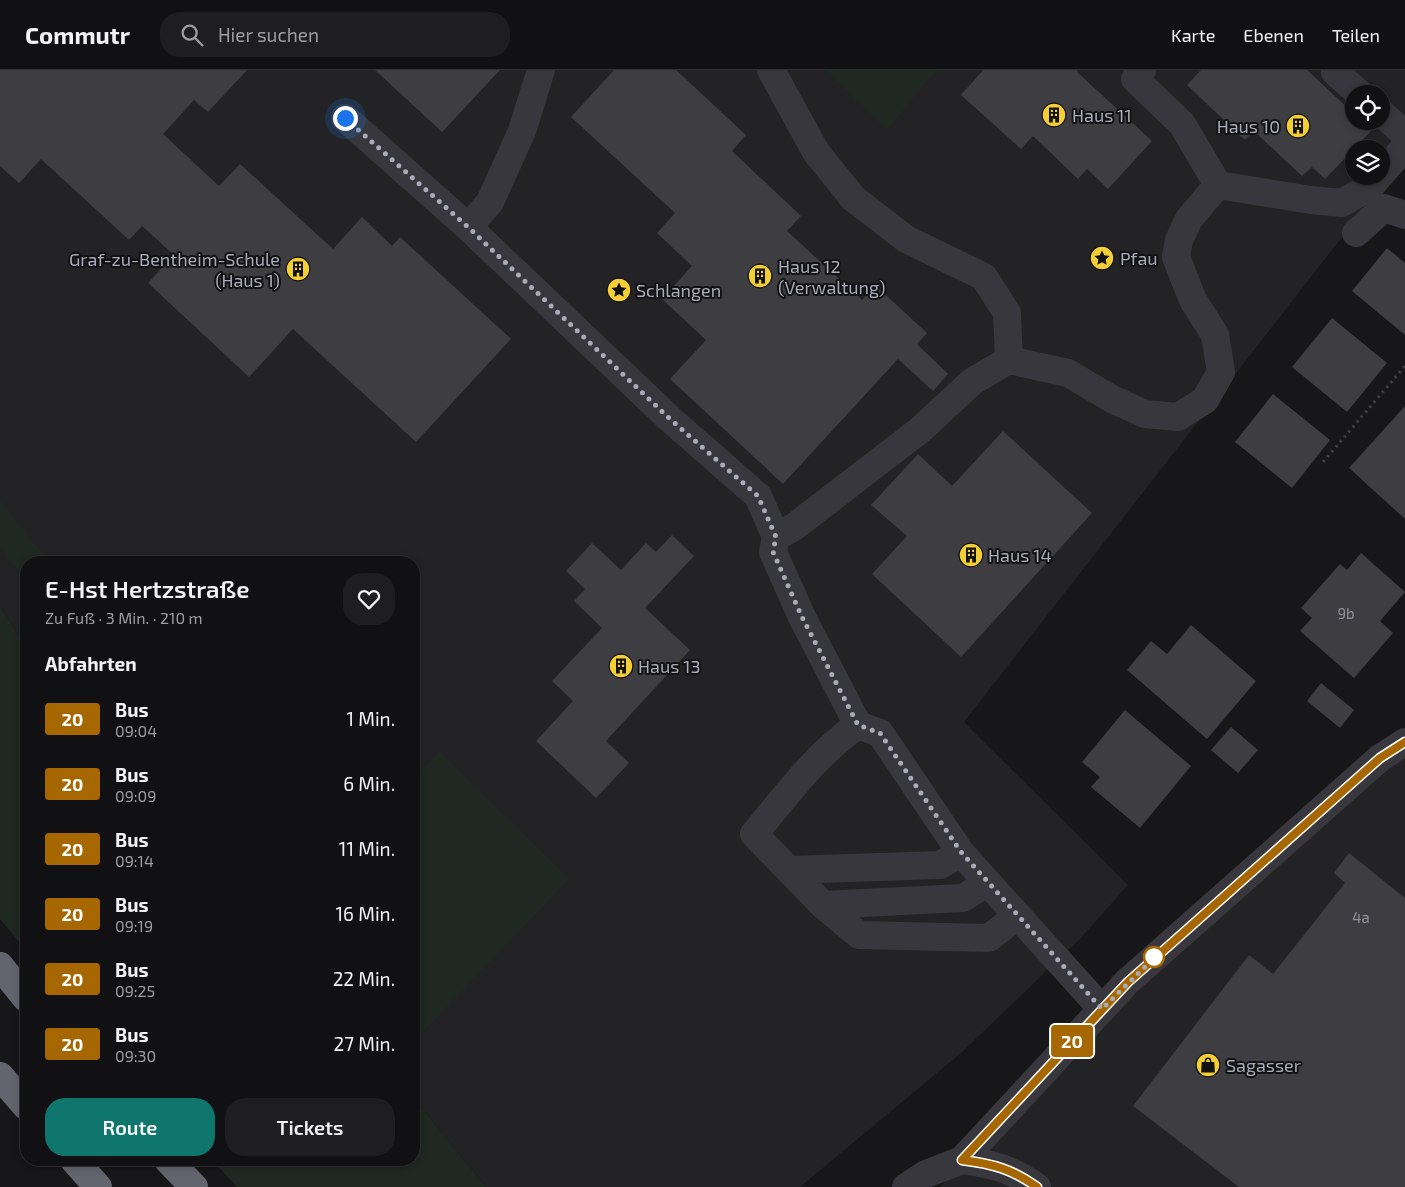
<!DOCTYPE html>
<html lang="de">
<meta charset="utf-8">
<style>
:root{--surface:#111012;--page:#1e1e20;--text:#f1f3f6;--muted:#9c9d9f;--line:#303032;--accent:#0f766e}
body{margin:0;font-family:"Exo 2",sans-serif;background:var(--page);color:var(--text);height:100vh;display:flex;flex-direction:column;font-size:19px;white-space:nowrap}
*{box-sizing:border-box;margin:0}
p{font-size:16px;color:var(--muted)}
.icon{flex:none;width:28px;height:28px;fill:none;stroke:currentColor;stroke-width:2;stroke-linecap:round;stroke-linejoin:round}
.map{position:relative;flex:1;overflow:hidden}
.sheet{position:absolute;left:20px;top:486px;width:400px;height:610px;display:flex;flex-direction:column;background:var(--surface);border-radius:20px;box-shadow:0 2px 8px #0003,0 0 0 1px var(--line)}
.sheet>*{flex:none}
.badge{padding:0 10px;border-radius:4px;font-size:18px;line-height:32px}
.controls{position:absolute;left:1345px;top:15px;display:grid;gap:10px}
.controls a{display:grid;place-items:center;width:45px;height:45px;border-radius:50%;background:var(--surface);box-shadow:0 2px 8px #0003,0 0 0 1px var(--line);font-size:25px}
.you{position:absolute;width:25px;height:25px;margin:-12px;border:4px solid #fff;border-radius:50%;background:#1a73e8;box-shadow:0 0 0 8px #1a73e833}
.map>.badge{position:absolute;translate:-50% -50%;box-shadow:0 0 0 2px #fff}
h2{padding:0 25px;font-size:19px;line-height:45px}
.round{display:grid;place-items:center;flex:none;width:52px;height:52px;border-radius:20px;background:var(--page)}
.overview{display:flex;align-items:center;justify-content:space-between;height:85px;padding:0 25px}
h1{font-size:24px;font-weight:600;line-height:38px}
.action{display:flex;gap:10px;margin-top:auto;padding:10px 25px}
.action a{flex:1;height:58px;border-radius:20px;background:var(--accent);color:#fff;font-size:20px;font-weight:600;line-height:58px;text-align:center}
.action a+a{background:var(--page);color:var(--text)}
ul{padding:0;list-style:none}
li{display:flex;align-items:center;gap:15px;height:65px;padding:0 25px}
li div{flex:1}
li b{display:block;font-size:19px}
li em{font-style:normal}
li .badge{min-width:55px;font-weight:700;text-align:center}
header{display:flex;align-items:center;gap:30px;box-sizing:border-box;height:70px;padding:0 25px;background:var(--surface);border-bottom:1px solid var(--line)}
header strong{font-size:24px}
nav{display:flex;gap:28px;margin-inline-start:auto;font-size:18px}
.search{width:350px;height:45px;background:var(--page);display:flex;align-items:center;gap:12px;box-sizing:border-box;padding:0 18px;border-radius:20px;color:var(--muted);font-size:19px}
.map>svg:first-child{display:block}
.built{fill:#232225;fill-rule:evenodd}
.green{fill:#202822}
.building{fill:#3e3e42}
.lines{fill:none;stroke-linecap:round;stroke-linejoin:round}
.path{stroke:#3d3e44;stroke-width:3;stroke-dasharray:2.5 4;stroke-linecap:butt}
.minor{stroke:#37373d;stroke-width:28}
.highway{stroke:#63656e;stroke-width:28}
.line-casing{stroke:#fff;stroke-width:11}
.line{stroke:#a76700;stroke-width:8}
.walk{stroke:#a8abb8;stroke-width:5;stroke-dasharray:0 9}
.stop-dot{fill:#fff;stroke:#a76700;stroke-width:2.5}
.labels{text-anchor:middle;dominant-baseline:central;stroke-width:4;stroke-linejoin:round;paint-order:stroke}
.number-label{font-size:15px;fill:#8e909a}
.poi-label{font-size:18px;fill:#a8abb8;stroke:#121113;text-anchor:start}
</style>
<header>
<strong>Commutr</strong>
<div class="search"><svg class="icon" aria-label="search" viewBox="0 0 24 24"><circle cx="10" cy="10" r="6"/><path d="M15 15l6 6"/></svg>Hier suchen</div>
<nav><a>Karte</a><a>Ebenen</a><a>Teilen</a></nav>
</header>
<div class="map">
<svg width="1405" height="1117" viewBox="0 0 1405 1117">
<rect width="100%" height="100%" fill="#171618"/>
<g class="built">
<path d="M 0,0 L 1405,0 L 1405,97 L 1385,112 L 964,652 L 1128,815 L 1079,870 L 961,983 L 800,1117 L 486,1117 L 414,1028 L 414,492 L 26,492 L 26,577 L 0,536 ZM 1354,24 L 1381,24 L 1381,51 L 1354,51 ZM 1354,79 L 1381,79 L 1381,106 L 1354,106 Z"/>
<polygon points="1405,689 1405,1117 940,1117 1134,919 1393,694"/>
</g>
<g class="green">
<polygon points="825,0 937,0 887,60"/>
<polygon points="0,429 49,492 26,492 26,512 0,478"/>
<polygon points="0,536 26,577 26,880 0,849"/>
<polygon points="439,681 570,809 414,971 414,707"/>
<polygon points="414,1028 486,1117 237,1117 212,1090 414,1090"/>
</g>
<g class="building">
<polygon points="0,0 247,0 208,42 194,30 163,64 219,116 240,94 333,179 362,147 392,176 400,167 511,269 416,372 293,259 249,307 148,213 174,185 142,156 129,170 41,89 19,113 0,96"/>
<polygon points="375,0 500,0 442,62"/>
<polygon points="614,0 676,0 746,65 732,81 801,146 787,161 862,230 876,216 927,263 917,274 948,304 933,321 898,289 783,414 670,309 706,270 662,229 692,196 657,163 675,143 571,47"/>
<polygon points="983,0 1078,0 1077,2 1152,71 1108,119 1087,99 1078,109 1033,66 1021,79 961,25"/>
<polygon points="1201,0 1307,0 1354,44 1354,51 1361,51 1371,61 1325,109 1312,97 1302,106 1254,61 1245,70 1187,15"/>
<polygon points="1387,178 1405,193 1405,265 1352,221"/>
<polygon points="1332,248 1387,293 1347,342 1292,297"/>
<polygon points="1273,324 1330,370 1292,418 1235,372"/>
<polygon points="1405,336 1405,449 1349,398"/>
<polygon points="1003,361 1092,443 961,587 872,504 907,466 871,435 918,384 952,416"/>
<polygon points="672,465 694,486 645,538 690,580 606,671 629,693 596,728 536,671 573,631 552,611 602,558 574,531 585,519 566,501 592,473 621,500 646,473 656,482"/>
<polygon points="1361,483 1405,522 1380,551 1393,563 1354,608 1300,561 1312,548 1301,538 1340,494 1347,500"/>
<polygon points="1191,555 1256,611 1207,669 1127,600 1151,571 1167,584"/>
<polygon points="1321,613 1354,640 1340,658 1307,631"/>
<polygon points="1125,640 1191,696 1140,758 1091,717 1100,707 1082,692"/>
<polygon points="1231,657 1258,680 1238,703 1211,680"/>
<polygon points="1349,783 1405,828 1405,1117 1239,1117 1133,1036 1249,885 1273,904 1345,813 1334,803"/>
</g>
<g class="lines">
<polyline class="path" points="1323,392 1405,296"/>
<g class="minor">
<polyline points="541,0 522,61 490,132 468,157 670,349 758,426 776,467"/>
<polyline points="771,0 816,82 853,128 906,169 984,207 1007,243 1009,290"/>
<polyline points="1142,0 1135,9 1182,54 1218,115"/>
<polyline points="1335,2 1360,24"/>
<polyline points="1381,43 1405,64"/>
<polyline points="345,48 468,157"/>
<polyline points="1381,104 1405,77"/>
<polyline points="1356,163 1384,138 1405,145"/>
<path d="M 858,655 C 816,684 787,725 754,764 L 823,835 L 859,865 L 989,868 L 1017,846"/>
<polyline points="789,800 940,795 961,783"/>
<polyline points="823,835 963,828 987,813"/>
<polyline points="1102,939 961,783 880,663 858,655 802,547 773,482 776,467 794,457 920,360 973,311 1009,290 1068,303 1112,329 1145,344 1178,347 1205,330 1221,302 1215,265 1193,230 1176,187 1179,170 1189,149 1218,115 1311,130 1342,133 1371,116 1379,106"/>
<path d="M 962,1090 C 993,1094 1012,1099 1037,1117"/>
<polyline points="906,1117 926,1104 962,1090 1127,912 1380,688 1405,672"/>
</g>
<g class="highway">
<polyline points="0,896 26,928"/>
<polyline points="0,1006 26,1036"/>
<polyline points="74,1090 98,1117"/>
<polyline points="168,1090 194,1117"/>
</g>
</g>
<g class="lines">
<g class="line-casing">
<path id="line" d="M 1037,1117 C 1012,1099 993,1094 962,1090 L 1128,912 L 1380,688 L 1405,672"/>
</g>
<use href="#line" class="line"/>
<polyline class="walk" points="345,48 468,157 670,349 758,426 776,467 773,482 802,547 858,655 880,663 961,782 1102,939 1156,886 1154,887"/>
</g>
<defs>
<g id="building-disc" transform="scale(1.25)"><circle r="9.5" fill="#f3ce34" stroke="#121113"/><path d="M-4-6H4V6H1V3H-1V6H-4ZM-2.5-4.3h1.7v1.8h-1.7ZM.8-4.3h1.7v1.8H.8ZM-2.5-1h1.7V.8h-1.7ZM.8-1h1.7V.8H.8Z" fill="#111"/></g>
<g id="sight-disc" transform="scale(1.25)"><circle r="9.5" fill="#f3ce34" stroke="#121113"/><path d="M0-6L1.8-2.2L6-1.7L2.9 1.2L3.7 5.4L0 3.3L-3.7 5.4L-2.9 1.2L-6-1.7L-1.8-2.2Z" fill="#111"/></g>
<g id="shop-disc" transform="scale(1.25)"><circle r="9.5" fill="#f3ce34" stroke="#121113"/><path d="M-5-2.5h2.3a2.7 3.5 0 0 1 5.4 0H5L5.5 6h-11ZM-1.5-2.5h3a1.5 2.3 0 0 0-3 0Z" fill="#111"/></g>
</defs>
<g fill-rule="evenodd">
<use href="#building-disc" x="1054" y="45"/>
<use href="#building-disc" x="1298" y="56"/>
<use href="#sight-disc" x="1102" y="188"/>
<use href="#building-disc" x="298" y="199"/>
<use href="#building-disc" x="760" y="206"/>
<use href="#sight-disc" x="619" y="220"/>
<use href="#building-disc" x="971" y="485"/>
<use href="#building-disc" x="621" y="596"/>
<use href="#shop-disc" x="1208" y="995"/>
</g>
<circle class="stop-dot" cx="1154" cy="887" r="10"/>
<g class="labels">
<g class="number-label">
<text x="1346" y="543">9b</text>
<text x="1361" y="847">4a</text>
</g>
<g class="poi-label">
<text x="1072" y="45">Haus 11</text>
<text x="1280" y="56" text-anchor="end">Haus 10</text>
<text x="1120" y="188">Pfau</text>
<text x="280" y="189" text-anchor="end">Graf-zu-Bentheim-Schule<tspan x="280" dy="21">(Haus 1)</tspan></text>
<text x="778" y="196">Haus 12<tspan x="778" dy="21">(Verwaltung)</tspan></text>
<text x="636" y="220">Schlangen</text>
<text x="988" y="485">Haus 14</text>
<text x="638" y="596">Haus 13</text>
<text x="1226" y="995">Sagasser</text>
</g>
</g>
</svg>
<div class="controls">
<a><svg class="icon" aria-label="locate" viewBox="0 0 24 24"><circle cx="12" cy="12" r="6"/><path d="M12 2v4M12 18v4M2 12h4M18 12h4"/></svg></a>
<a><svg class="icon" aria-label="layers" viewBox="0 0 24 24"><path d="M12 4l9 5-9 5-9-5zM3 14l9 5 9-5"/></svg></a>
</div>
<div class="you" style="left:345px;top:48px"></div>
<b class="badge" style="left:1072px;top:971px;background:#a76700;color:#fff">20</b>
<section class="sheet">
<div class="overview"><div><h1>E-Hst Hertzstraße</h1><p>Zu Fuß · 3 Min. · 210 m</p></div><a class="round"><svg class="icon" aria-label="heart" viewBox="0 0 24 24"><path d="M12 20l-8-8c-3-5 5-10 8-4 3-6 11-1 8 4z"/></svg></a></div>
<h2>Abfahrten</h2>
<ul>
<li><span class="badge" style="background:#a76700;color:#fff">20</span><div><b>Bus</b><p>09:04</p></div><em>1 Min.</em></li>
<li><span class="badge" style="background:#a76700;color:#fff">20</span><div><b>Bus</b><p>09:09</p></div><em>6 Min.</em></li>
<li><span class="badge" style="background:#a76700;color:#fff">20</span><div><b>Bus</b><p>09:14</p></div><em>11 Min.</em></li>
<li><span class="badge" style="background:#a76700;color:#fff">20</span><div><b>Bus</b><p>09:19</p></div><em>16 Min.</em></li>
<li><span class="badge" style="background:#a76700;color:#fff">20</span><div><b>Bus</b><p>09:25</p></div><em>22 Min.</em></li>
<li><span class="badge" style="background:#a76700;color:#fff">20</span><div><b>Bus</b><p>09:30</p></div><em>27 Min.</em></li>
</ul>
<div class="action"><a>Route</a><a>Tickets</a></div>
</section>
</div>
